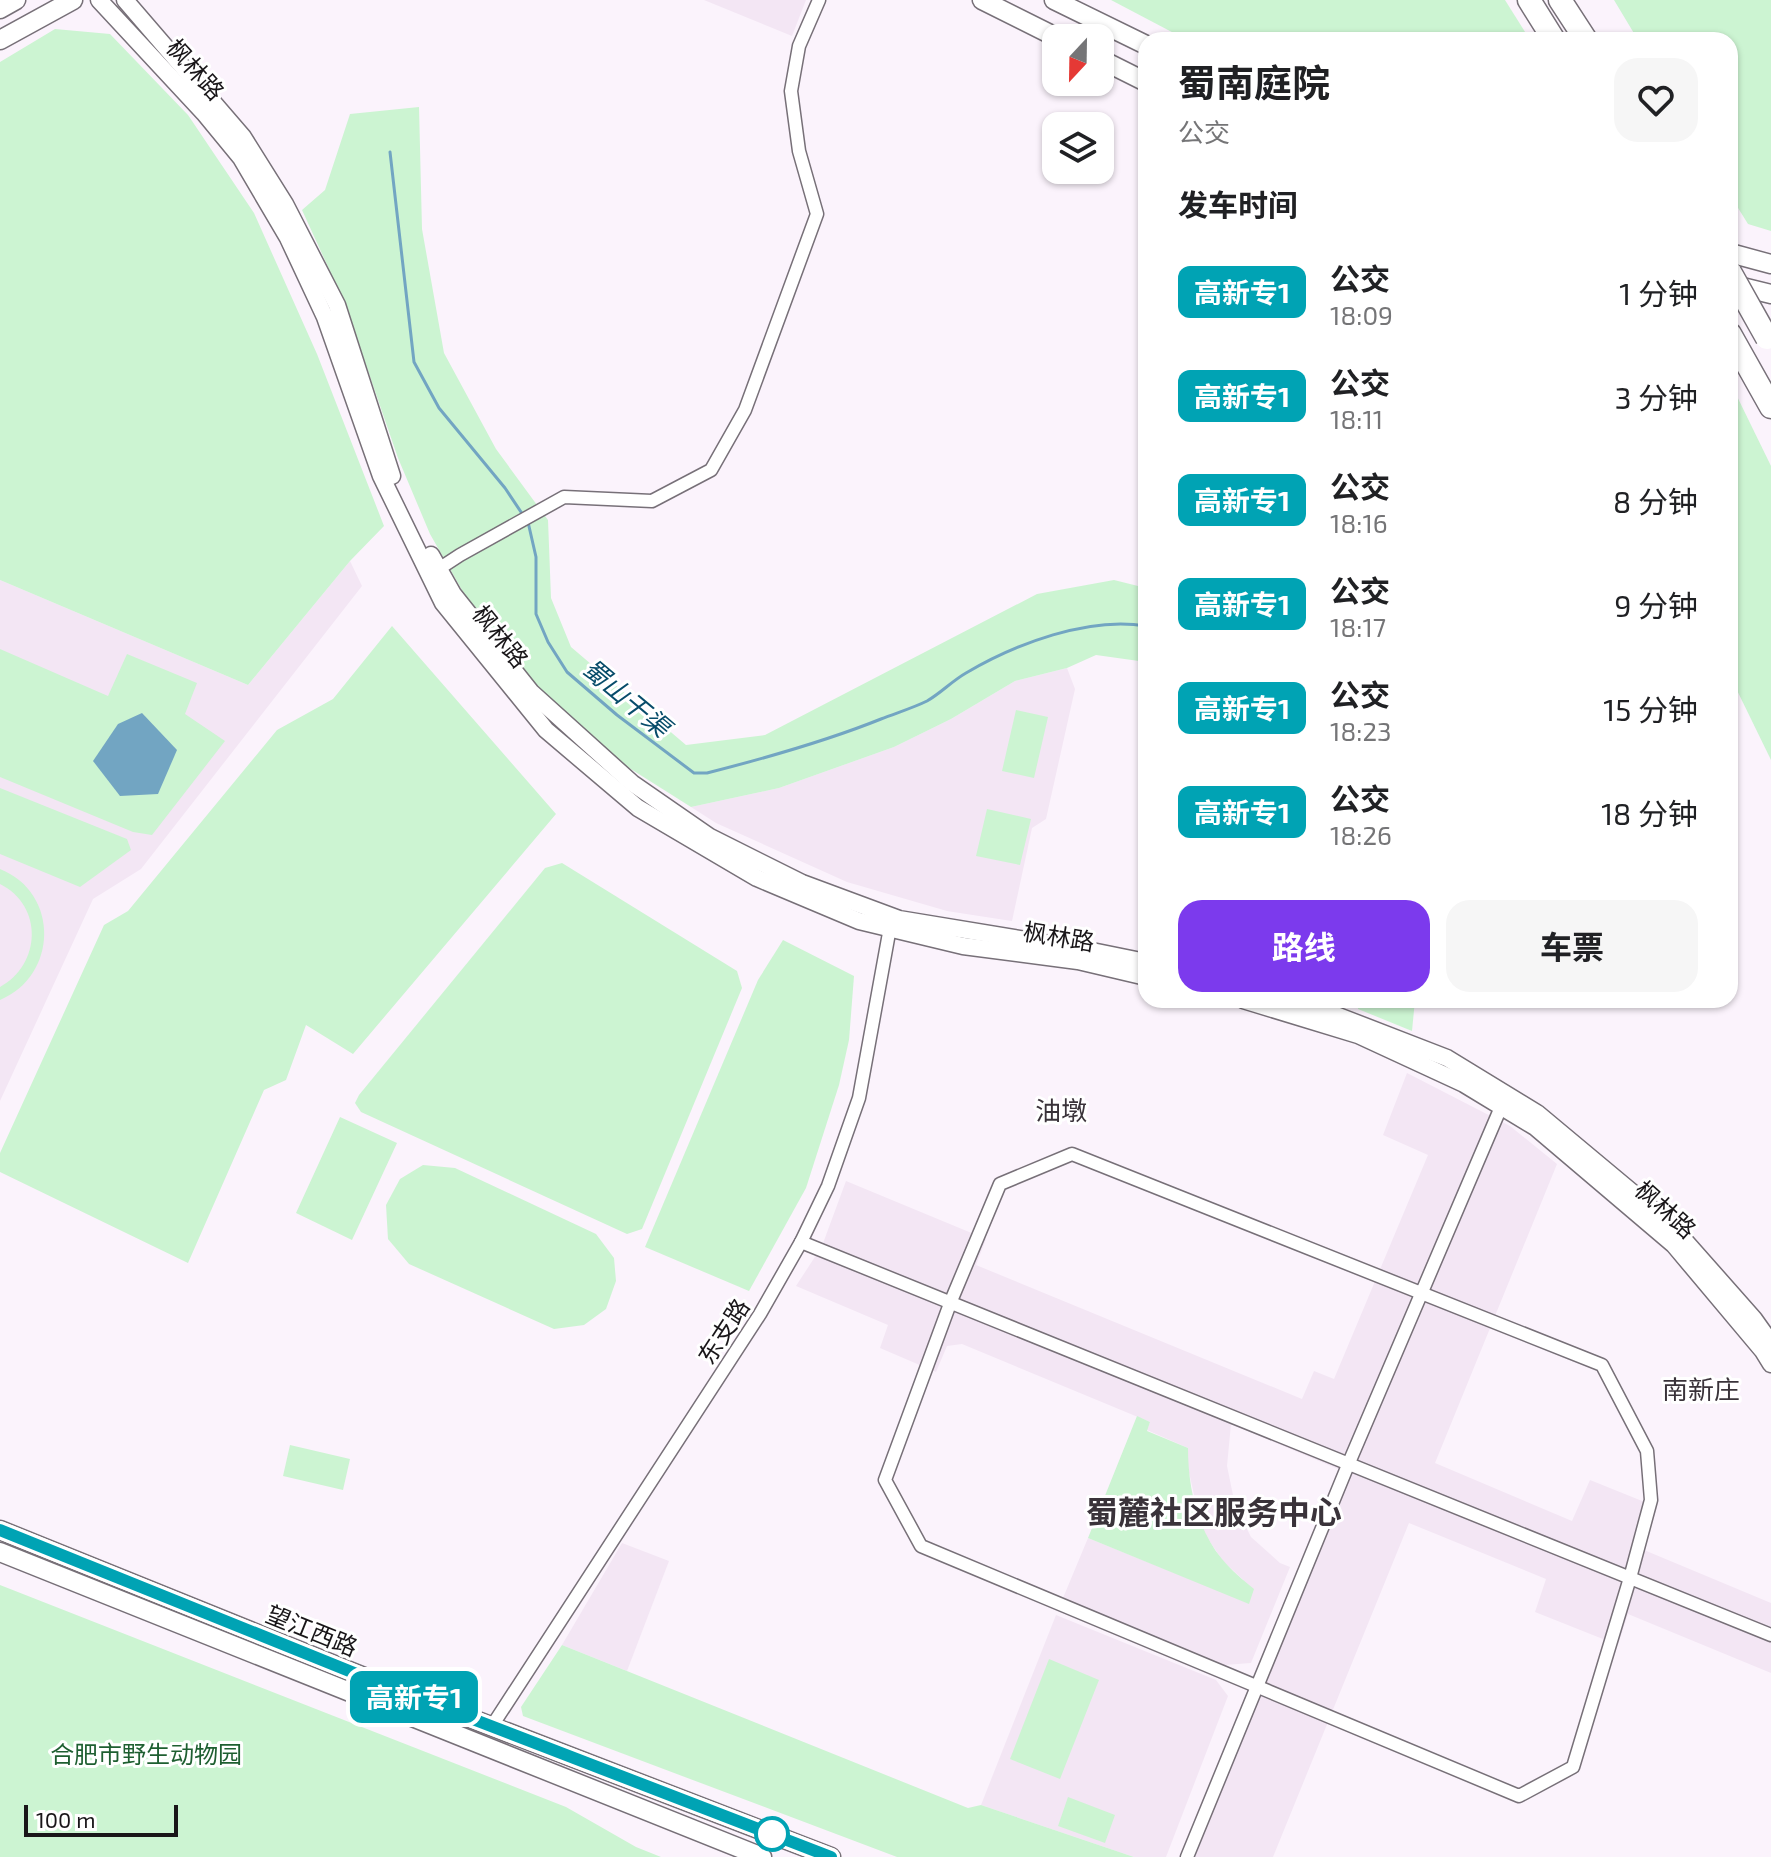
<!DOCTYPE html>
<html lang="zh">
<meta charset="utf-8">
<style>
:root{--surface:#fff;--page:#f6f6f6;--text:#202124;--muted:#757577;--accent:#7c3aed}
body{margin:0;font-family:"Exo 2","Noto Sans SC",sans-serif;background:var(--page);color:var(--text);height:100vh;display:flex;flex-direction:column;font-size:30px;white-space:nowrap}
*{box-sizing:border-box;margin:0}
p{font-size:26px;color:var(--muted)}
.icon{flex:none;width:44px;height:44px;fill:none;stroke:currentColor;stroke-width:2;stroke-linecap:round;stroke-linejoin:round}
.map{position:relative;flex:1;overflow:hidden}
.drawer{position:absolute;left:1138px;top:32px;width:600px;height:976px;display:flex;flex-direction:column;background:var(--surface);border-radius:24px;box-shadow:0 2px 6px #0004}
.drawer>*{flex:none}
.badge{padding:0 16px;border-radius:12px;font-size:28px;line-height:52px}
.needle{width:52px;rotate:202deg}
.buttons{position:absolute;left:1042px;top:24px;display:grid;gap:16px}
.buttons a{display:grid;place-items:center;width:72px;height:72px;border-radius:16px;background:var(--surface);box-shadow:0 2px 6px #0004;font-size:40px}
.scale{position:absolute;left:24px;bottom:20px;width:154px;box-sizing:border-box;padding-left:8px;border:4px solid #191619;border-top:0;font-size:22px;line-height:28px;white-space:nowrap;color:#191619;-webkit-text-stroke:6px #fff;paint-order:stroke}
.map>.badge{position:absolute;translate:-50% -50%;box-shadow:0 0 0 4px #fff}
h2{padding:0 40px;font-size:30px;line-height:72px}
.round{display:grid;place-items:center;flex:none;width:84px;height:84px;border-radius:24px;background:var(--page)}
.head{display:flex;align-items:center;justify-content:space-between;height:136px;padding:0 40px}
h1{font-size:38px;font-weight:700;line-height:60px}
.primary-button{display:flex;gap:16px;margin-top:auto;padding:16px 40px}
.primary-button a{flex:1;height:92px;border-radius:24px;background:var(--accent);color:#fff;font-size:32px;font-weight:700;line-height:92px;text-align:center}
.primary-button a+a{background:var(--page);color:var(--text)}
ul{padding:0;list-style:none}
li{display:flex;align-items:center;gap:24px;height:104px;padding:0 40px}
li div{flex:1}
li b{display:block;font-size:30px}
li em{font-style:normal}
li .badge{min-width:88px;font-weight:700;text-align:center}
.map>svg:first-child{display:block}
.built{fill:#f3e6f4}
.green{fill:#ccf4d2}
.water{fill:#72a5c2}
.lines{fill:none;stroke-linecap:round;stroke-linejoin:round}
.stream{stroke:#72a5c2;stroke-width:3}
.street-casing{stroke:#777078;stroke-width:15}
.secondary-casing{stroke:#777078;stroke-width:19}
.primary-casing{stroke:#777078;stroke-width:21}
.highway-casing{stroke:#777078;stroke-width:25}
.street{stroke:#fff;stroke-width:12}
.secondary{stroke:#fff;stroke-width:16}
.primary{stroke:#fff;stroke-width:18}
.highway{stroke:#fff;stroke-width:22}
.highway-bridge-casing{stroke:#777078;stroke-width:25;stroke-linecap:butt}
.highway-bridge{stroke:#fff;stroke-width:22}
.line-casing{stroke:#fff;stroke-width:18}
.line{stroke:#00a3b4;stroke-width:12}
.stop-dot{fill:#fff;stroke:#00a3b4;stroke-width:4}
.labels{text-anchor:middle;dominant-baseline:central;stroke-width:6;stroke-linejoin:round;paint-order:stroke}
.street-label{font-size:24px;fill:#191619;stroke:#fff}
.park-label{font-size:24px;fill:#1e5f31;stroke:#fff}
.water-label{font-size:26px;font-style:italic;fill:#074c6a;stroke:#fff}
.neighbourhood-label{font-size:26px;fill:#3a333a;stroke:#fff}
.district-label{font-size:32px;font-weight:bold;fill:#3a333a;stroke:#fff}
</style>
<div class="map">
<svg width="1771" height="1857" viewBox="0 0 1771 1857">
<rect width="100%" height="100%" fill="#fbf3fc"/>
<g class="built">
<polygon points="704,0 806,0 792,36"/>
<polygon points="350,561 362,586 141,869 93,899 0,1101 0,580 248,685"/>
<polygon points="1067,668 1075,689 1046,819 1032,828 1012,921 947,911 847,882 716,823 691,807 779,788 894,747 951,719 1015,681"/>
<polygon points="1407,1073 1510,1126 1557,1164 1435,1463 1572,1521 1590,1480 1657,1507 1644,1550 1771,1603 1771,1673 1628,1614 1618,1645 1535,1612 1546,1579 1409,1523 1273,1857 1195,1857 1350,1474 1231,1424 1227,1466 1235,1505 1251,1537 1280,1563 1290,1567 1251,1663 1224,1665 1063,1598 1088,1538 1249,1603 1253,1589 1223,1561 1202,1530 1188,1468 1188,1448 1147,1430 1150,1422 962,1344 947,1346 936,1372 880,1348 888,1325 796,1286 822,1246 846,1181 986,1239 976,1265 1302,1399 1314,1371 1334,1379 1428,1155 1383,1135"/>
<polygon points="622,1543 669,1561 627,1671 562,1645"/>
<polygon points="1056,1615 1216,1680 1228,1696 1166,1857 1134,1857 981,1805"/>
</g>
<g class="green">
<polygon points="1111,0 1505,0 1530,40 1187,40"/>
<polygon points="1614,0 1771,0 1771,231 1748,224 1730,195 1730,40 1638,40"/>
<polygon points="55,29 110,34 188,115 254,213 317,354 384,526 350,561 248,685 0,580 0,62"/>
<polygon points="419,107 422,229 444,353 496,449 548,520 551,598 571,647 686,745 765,735 1037,594 1114,580 1146,588 1146,662 1096,655 1067,668 1015,681 951,719 894,747 779,788 691,807 615,759 534,683 463,592 430,534 398,458 345,304 302,210 325,190 350,114"/>
<polygon points="1730,382 1771,466 1771,760 1730,676"/>
<polygon points="392,626 556,814 353,1054 306,1025 286,1080 264,1090 188,1263 0,1172 0,1153 104,925 128,911 277,730 333,699"/>
<polygon points="0,649 108,696 127,654 197,683 185,714 225,741 152,835 133,832 0,777"/>
<polygon points="1016,710 1048,717 1034,778 1002,771"/>
<polygon points="0,788 127,839 131,850 80,887 0,854"/>
<polygon points="987,809 1031,819 1020,865 976,856"/>
<polygon points="562,863 737,971 742,988 642,1229 627,1234 361,1112 355,1103 359,1095 545,868"/>
<path d="M 0,869 C 60,893 58,976 0,1000 L 0,987 C 41,965 44,906 0,884 Z"/>
<polygon points="783,940 854,976 849,1040 839,1085 806,1188 749,1291 645,1247 758,980"/>
<polygon points="1358,1000 1415,1000 1412,1031 1358,1009"/>
<polygon points="340,1117 397,1143 352,1240 296,1213"/>
<polygon points="423,1165 455,1168 596,1234 614,1258 616,1281 606,1309 584,1325 554,1329 409,1264 388,1239 386,1205 400,1179"/>
<path d="M 1137,1416 L 1150,1422 L 1147,1431 L 1188,1448 C 1188,1487 1197,1529 1222,1559 C 1231,1570 1243,1580 1254,1589 L 1249,1604 L 1088,1538 Z"/>
<polygon points="290,1445 350,1459 343,1490 283,1476"/>
<polygon points="0,1585 566,1807 636,1847 661,1857 0,1857"/>
<polygon points="562,1645 968,1808 981,1805 1134,1857 897,1857 523,1716 521,1707"/>
<polygon points="1049,1659 1099,1680 1060,1779 1010,1759"/>
<polygon points="1068,1797 1115,1815 1105,1843 1058,1826"/>
</g>
<polygon class="water" points="142,713 177,750 158,794 120,796 93,761 118,724"/>
<g class="lines">
<g class="stream">
<polyline points="390,152 414,362 439,408 505,488 523,515"/>
<path d="M 528,522 L 536,557 L 536,614 L 548,642 L 567,672 L 617,715 L 694,773 L 707,773 C 766,758 824,742 881,719 C 896,713 913,708 927,701 C 941,693 952,681 966,673 C 1015,644 1089,616 1146,626"/>
</g>
<g class="street-casing">
<g id="street">
<polyline points="434,572 460,555 564,497 652,501 711,470 745,410 817,214 799,151 791,91 799,46 819,0"/>
<polygon points="1072,1154 1602,1365 1647,1451 1651,1500 1630,1578 1573,1767 1519,1796 921,1546 885,1480 951,1301 1000,1184"/>
<polyline points="801,1242 1771,1635"/>
<polyline points="492,1726 760,1314 801,1242 828,1186 859,1098 891,922"/>
<polyline points="1187,1857 1348,1465 1504,1100"/>
</g>
</g>
<g class="secondary-casing">
<g id="secondary">
<polyline points="99,0 204,113 241,158 288,238 325,317 381,476 443,603 546,730 638,808 757,878 859,921 963,946 1078,961 1146,977"/>
<polyline points="125,0 243,137 285,204 337,305 392,476"/>
<polyline points="431,555 453,594 531,692 632,783 710,837 802,883 899,919 1087,950 1146,962"/>
<polyline points="1243,1000 1358,1035 1464,1084 1535,1127 1674,1245 1763,1351 1771,1364"/>
<polyline points="1289,1000 1328,1012 1447,1058 1537,1113 1670,1224 1754,1319 1771,1343"/>
</g>
</g>
<g class="primary-casing">
<g id="primary">
<polyline points="982,0 1058,38"/>
<polyline points="1054,0 1146,45"/>
<polyline points="0,9 16,0"/>
<polyline points="0,40 73,0"/>
<polyline points="1100,59 1146,82"/>
<polyline points="1730,253 1771,264"/>
<polyline points="1730,284 1771,294"/>
<polyline points="0,1530 374,1681 831,1857"/>
<polyline points="0,1552 762,1857"/>
</g>
</g>
<g class="highway-casing">
<g id="highway">
<polyline points="1529,0 1554,40"/>
<polyline points="1560,0 1586,40"/>
<polyline points="1730,334 1771,407"/>
</g>
</g>
<use href="#street" class="street"/>
<use href="#secondary" class="secondary"/>
<use href="#primary" class="primary"/>
<use href="#highway" class="highway"/>
<g class="highway-bridge-casing">
<polyline id="highway-bridge" points="1730,272 1767,338"/>
</g>
<use href="#highway-bridge" class="highway-bridge"/>
</g>
<g class="lines">
<g class="line-casing">
<polyline id="line" points="0,1530 374,1681 831,1857"/>
</g>
<use href="#line" class="line"/>
</g>
<circle class="stop-dot" cx="772" cy="1834" r="16"/>
<g class="labels">
<g class="street-label">
<text transform="translate(196 69) rotate(48)">枫林路</text>
<text transform="translate(501 636) rotate(51)">枫林路</text>
<text transform="translate(1059 936) rotate(9)">枫林路</text>
<text transform="translate(1666 1209) rotate(42)">枫林路</text>
<text transform="translate(723 1331) rotate(-57)">东支路</text>
<text transform="translate(312 1630) rotate(22)">望江西路</text>
</g>
<g class="park-label">
<text x="146" y="1753">合肥市野生动物园</text>
</g>
<g class="water-label">
<text transform="translate(627 697) rotate(40)">蜀山干渠</text>
</g>
<g class="neighbourhood-label">
<text x="1061" y="1109">油墩</text>
<text x="1701" y="1388">南新庄</text>
</g>
<g class="district-label">
<text x="1214" y="1511">蜀麓社区服务中心</text>
</g>
</g>
</svg>
<div class="buttons">
<a><svg class="needle" viewBox="-14 -14 28 28"><path d="M0-13l5 13h-10z" fill="#e53935"/><path d="M0 13l5-13h-10z" fill="#757577"/></svg></a>
<a><svg class="icon" aria-label="layers" viewBox="0 0 24 24"><path d="M12 4l9 5-9 5-9-5zM3 14l9 5 9-5"/></svg></a>
</div>
<div class="scale">100 m</div>
<b class="badge" style="left:414px;top:1697px;background:#00a3b4;color:#fff">高新专1</b>
<section class="drawer">
<div class="head"><div><h1>蜀南庭院</h1><p>公交</p></div><a class="round"><svg class="icon" aria-label="heart" viewBox="0 0 24 24"><path d="M12 20l-8-8c-3-5 5-10 8-4 3-6 11-1 8 4z"/></svg></a></div>
<h2>发车时间</h2>
<ul>
<li><span class="badge" style="background:#00a3b4;color:#fff">高新专1</span><div><b>公交</b><p>18:09</p></div><em>1 分钟</em></li>
<li><span class="badge" style="background:#00a3b4;color:#fff">高新专1</span><div><b>公交</b><p>18:11</p></div><em>3 分钟</em></li>
<li><span class="badge" style="background:#00a3b4;color:#fff">高新专1</span><div><b>公交</b><p>18:16</p></div><em>8 分钟</em></li>
<li><span class="badge" style="background:#00a3b4;color:#fff">高新专1</span><div><b>公交</b><p>18:17</p></div><em>9 分钟</em></li>
<li><span class="badge" style="background:#00a3b4;color:#fff">高新专1</span><div><b>公交</b><p>18:23</p></div><em>15 分钟</em></li>
<li><span class="badge" style="background:#00a3b4;color:#fff">高新专1</span><div><b>公交</b><p>18:26</p></div><em>18 分钟</em></li>
</ul>
<div class="primary-button"><a>路线</a><a>车票</a></div>
</section>
</div>
